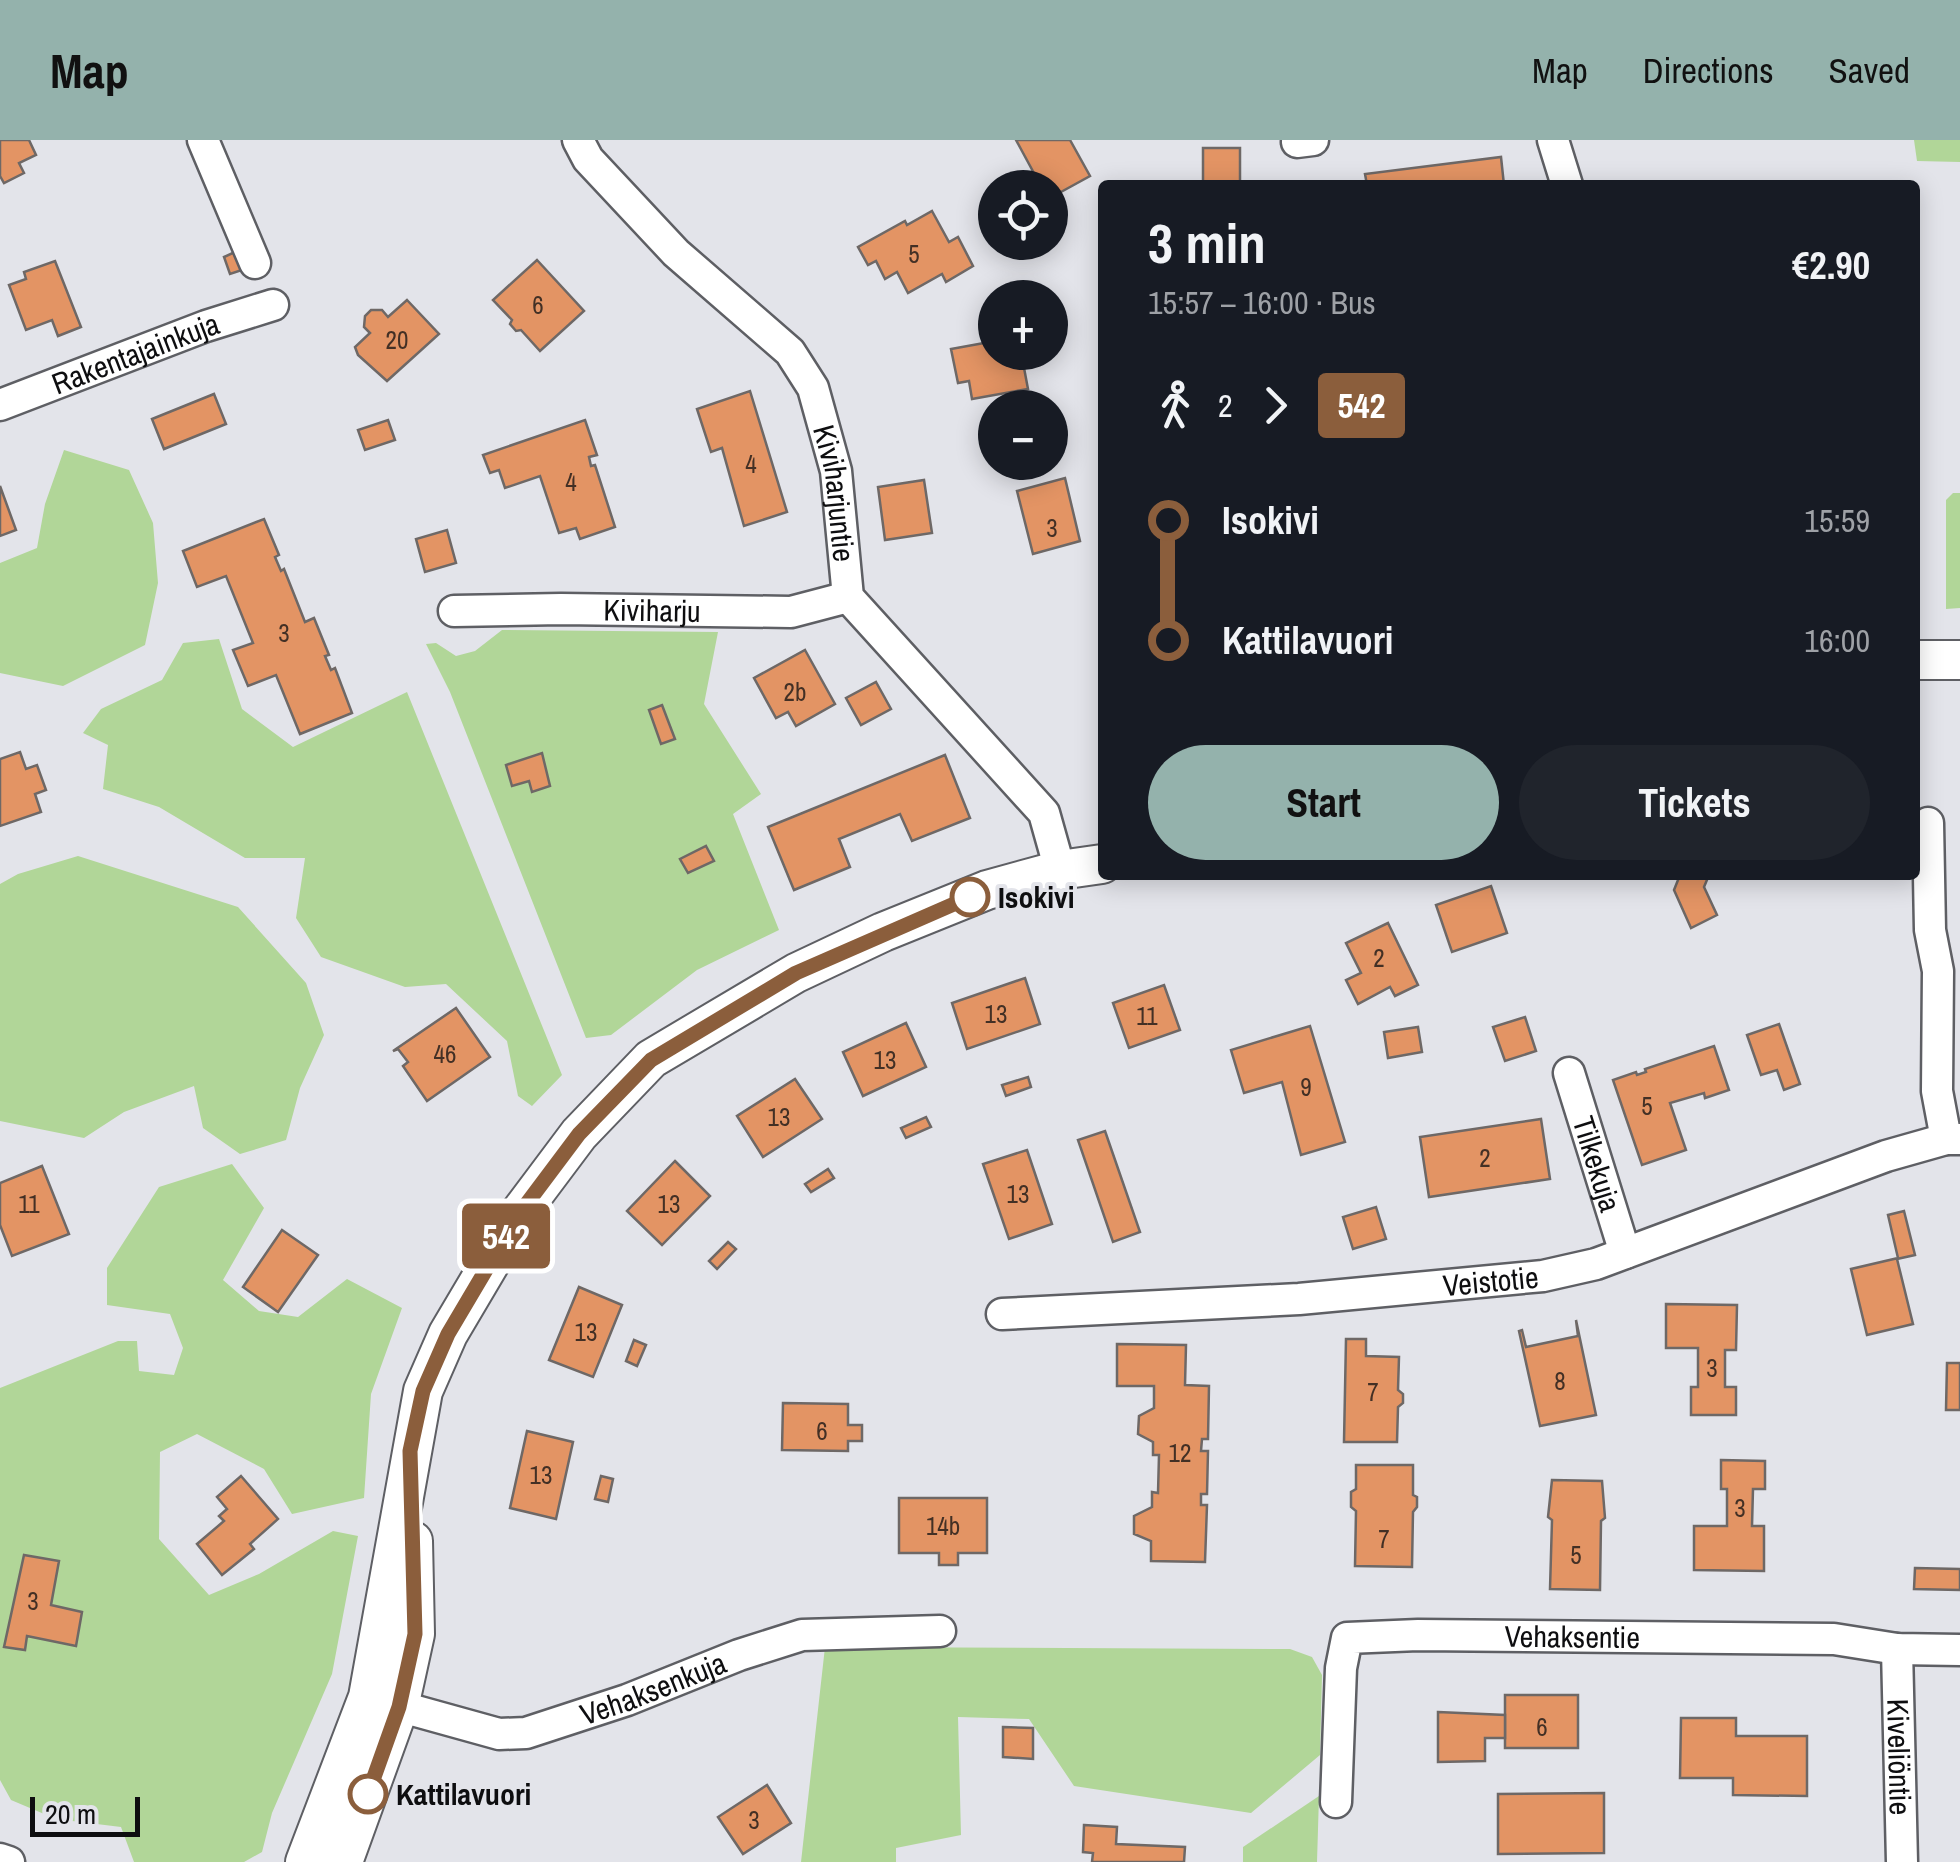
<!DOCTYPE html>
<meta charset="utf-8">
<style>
:root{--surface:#171b24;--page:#20242c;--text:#f1f3f6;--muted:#9ea1a6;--accent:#94b2ac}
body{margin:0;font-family:"Archivo Narrow",sans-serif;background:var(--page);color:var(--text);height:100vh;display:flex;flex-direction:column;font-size:38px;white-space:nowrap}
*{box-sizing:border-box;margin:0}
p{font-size:32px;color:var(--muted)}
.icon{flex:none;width:55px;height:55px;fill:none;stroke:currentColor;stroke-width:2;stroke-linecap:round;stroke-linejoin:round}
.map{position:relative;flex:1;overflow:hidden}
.details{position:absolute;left:1098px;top:40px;width:822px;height:700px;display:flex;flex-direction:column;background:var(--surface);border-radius:10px;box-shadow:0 5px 25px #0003}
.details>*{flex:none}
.badge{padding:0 20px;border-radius:8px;font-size:35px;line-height:65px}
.buttons{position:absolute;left:978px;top:30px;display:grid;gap:20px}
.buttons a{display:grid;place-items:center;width:90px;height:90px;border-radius:50%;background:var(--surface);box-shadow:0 5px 25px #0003;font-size:50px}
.scale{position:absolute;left:30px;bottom:25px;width:110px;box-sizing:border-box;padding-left:10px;border:5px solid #0e0e10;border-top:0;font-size:28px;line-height:35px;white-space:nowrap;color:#0e0e10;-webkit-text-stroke:8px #e3e4ea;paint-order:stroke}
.map>.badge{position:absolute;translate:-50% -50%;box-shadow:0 0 0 5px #fff}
.legs{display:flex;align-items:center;gap:15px;height:110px;padding:0 50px;font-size:32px}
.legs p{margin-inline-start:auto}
.summary{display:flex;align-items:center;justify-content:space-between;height:170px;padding:0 50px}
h1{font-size:55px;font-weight:700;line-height:75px}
.action{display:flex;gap:20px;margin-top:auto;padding:20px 50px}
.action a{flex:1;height:115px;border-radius:60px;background:var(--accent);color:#111;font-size:40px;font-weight:700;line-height:115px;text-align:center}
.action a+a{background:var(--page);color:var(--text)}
ul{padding:0 50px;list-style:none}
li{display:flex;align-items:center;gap:35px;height:120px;font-size:38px}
li i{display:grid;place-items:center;width:15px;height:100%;margin:0 12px;background:currentColor}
li i::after{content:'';width:25px;height:25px;margin:-12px;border:8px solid;border-radius:50%;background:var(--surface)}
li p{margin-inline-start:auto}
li:first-child i{background:linear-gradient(#0000 50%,currentColor 0)}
li:last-child i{background:linear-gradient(currentColor 50%,#0000 0)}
header{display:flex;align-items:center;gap:60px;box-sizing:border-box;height:140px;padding:0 50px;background:var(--accent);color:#111}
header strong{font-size:48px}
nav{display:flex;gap:55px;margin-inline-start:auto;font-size:35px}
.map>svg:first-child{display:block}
.green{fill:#b1d698}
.building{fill:#e39464;stroke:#6e6866;stroke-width:2.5}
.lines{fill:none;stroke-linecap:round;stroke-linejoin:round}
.minor-casing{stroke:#5e5f64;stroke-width:35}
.tertiary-casing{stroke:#5e5f64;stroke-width:42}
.minor{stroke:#fff;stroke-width:30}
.tertiary{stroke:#fff;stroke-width:38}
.line-1-casing{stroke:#fff;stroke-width:22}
.line-1{stroke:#8b5e3c;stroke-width:15}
.stop-1-dot{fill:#fff;stroke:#8b5e3c;stroke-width:5}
.labels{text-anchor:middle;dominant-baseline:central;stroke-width:8;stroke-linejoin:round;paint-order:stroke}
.number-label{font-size:25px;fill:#433025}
.street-label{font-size:30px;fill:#0e0e10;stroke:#e3e4ea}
.stop-label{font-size:30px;font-weight:bold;fill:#0e0e10;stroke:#e3e4ea;text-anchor:start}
</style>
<header>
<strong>Map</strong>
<nav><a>Map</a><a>Directions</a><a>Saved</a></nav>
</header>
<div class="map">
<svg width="1960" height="1722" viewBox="0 0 1960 1722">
<rect width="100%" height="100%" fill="#e3e4ea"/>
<g class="green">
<polygon points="1914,0 1960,0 1960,22 1917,21"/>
<polygon points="64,310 129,330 153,383 158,443 145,505 63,546 0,533 0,423 37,408 45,364"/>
<polygon points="1953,353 1960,353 1960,468 1946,469 1946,360"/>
<polygon points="502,490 718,492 704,564 761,654 733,674 779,790 697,830 611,895 586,898 450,552 426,504 436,503 456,516 475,511"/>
<polygon points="219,499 242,569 293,607 407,552 562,935 532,966 518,956 507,901 446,844 405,847 321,817 296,778 305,718 245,718 159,667 103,649 108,605 83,593 101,569 162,540 183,503"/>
<polygon points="78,716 238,767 306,843 324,895 300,948 286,1000 240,1014 203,988 194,946 124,972 84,998 0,981 0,744 18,734"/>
<polygon points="232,1024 264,1068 223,1140 259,1171 298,1177 347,1139 402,1168 371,1254 364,1358 292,1374 264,1329 197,1294 160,1312 159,1399 209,1455 259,1434 333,1391 358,1396 332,1534 272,1673 262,1712 244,1722 134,1722 121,1687 56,1679 11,1660 0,1640 0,1248 118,1201 137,1201 139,1231 174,1235 183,1208 170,1174 107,1165 107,1128 159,1047"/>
<polygon points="825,1507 1290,1509 1312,1517 1322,1535 1320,1615 1251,1673 1074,1646 1029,1579 958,1577 961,1695 896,1708 896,1722 801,1722"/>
<polygon points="1319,1656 1317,1722 1243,1722 1243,1707"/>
</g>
<g class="building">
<polygon points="0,0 29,0 36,15 19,23 24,33 4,43 0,36"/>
<polygon points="1016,0 1070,0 1090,36 1050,58 1050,48 1042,48"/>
<rect x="1203" y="8" width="37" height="37"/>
<polygon points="1501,17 1504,45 1367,45 1365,34"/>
<polygon points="932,71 949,102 958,97 973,126 946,142 942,134 908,153 897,132 885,139 876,121 868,125 858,107 905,81 907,85"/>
<polygon points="235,112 242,130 230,134 224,117"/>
<polygon points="537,120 584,171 540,211 521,190 516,191 510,184 512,180 493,160"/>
<polygon points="55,121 81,187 58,196 52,180 26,190 9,145 26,139 24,132"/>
<polygon points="407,160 439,194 387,241 358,215 355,207 370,193 364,187 365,176 371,170 382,170 388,177"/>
<polygon points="995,201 995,212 1021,212 1028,249 972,259 969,241 958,243 951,209"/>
<polygon points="750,251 787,372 744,386 722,308 711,312 697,269"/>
<polygon points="214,254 226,284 164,309 152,279"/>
<polygon points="388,280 395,300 365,310 358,290"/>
<polygon points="585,280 597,315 589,317 591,326 595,325 615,387 580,399 576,388 559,393 540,336 505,348 499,330 490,333 483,315"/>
<polygon points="1009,322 1033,322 1034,325 1011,331"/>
<polygon points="1065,338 1080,401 1033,414 1017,351"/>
<polygon points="924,340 932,393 885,400 878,347"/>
<polygon points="0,346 16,390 0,396"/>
<polygon points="264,379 279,415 275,417 281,431 284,429 305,482 314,478 329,515 325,516 331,530 335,528 352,573 300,594 276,535 248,546 233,510 253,503 226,436 197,447 183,411"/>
<polygon points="447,390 456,423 425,432 416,399"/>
<polygon points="805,510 835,564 796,586 788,572 776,578 754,538"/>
<polygon points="876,542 891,569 861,585 846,558"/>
<polygon points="662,565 675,599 661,604 649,570"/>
<polygon points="20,612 26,629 37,625 46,650 35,654 41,672 0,686 0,619"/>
<polygon points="542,613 550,646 532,652 529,641 512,646 506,625"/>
<polygon points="945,615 970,678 912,701 900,674 839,699 850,727 794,750 768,687"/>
<polygon points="706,706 714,721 688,733 680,719"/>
<polygon points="1680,735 1709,735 1704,747 1717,775 1691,788 1674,750"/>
<polygon points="1491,746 1507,793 1452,812 1436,765"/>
<polygon points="1388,783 1418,845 1395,856 1390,847 1358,864 1346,840 1361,833 1346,803"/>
<polygon points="1025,838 1040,884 967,909 952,863"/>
<polygon points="1164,845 1180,890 1129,908 1113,863"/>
<polygon points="456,868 490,917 427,961 403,926 408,922 398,909 393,911"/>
<polygon points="1525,877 1536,911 1505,921 1493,887"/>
<polygon points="906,883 926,927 863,956 843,912"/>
<polygon points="1779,884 1800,944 1784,950 1777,930 1761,935 1747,895"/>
<polygon points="1310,886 1345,1002 1301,1015 1282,942 1244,953 1231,910"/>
<polygon points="1418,887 1422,912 1388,918 1384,892"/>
<polygon points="1714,906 1729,950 1705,958 1704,953 1670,963 1686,1010 1642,1025 1613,940 1636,932 1637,935 1646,932 1645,929"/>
<polygon points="1028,937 1031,947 1006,956 1002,945"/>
<polygon points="795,939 822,979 763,1017 737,976"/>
<polygon points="926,977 931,987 906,998 901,988"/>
<polygon points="1541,979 1550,1039 1429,1057 1420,997"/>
<polygon points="1105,991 1140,1092 1113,1102 1078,1000"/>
<polygon points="1027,1010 1052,1084 1009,1099 983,1024"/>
<polygon points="675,1021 710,1056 662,1105 627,1071"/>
<polygon points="42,1026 69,1094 12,1116 0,1085 0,1043"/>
<polygon points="828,1029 834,1038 811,1052 805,1044"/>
<polygon points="1376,1067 1386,1099 1353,1109 1343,1077"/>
<polygon points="1904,1071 1915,1115 1897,1119 1913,1184 1867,1195 1851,1129 1898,1118 1888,1075"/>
<polygon points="282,1090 318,1115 278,1172 243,1147"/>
<polygon points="728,1102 736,1109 717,1129 709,1121"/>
<polygon points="579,1147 622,1165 593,1237 549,1220"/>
<polygon points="1666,1164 1737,1165 1736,1210 1725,1210 1725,1247 1736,1247 1736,1275 1691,1275 1691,1247 1698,1247 1698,1208 1666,1208"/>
<polygon points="1576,1180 1596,1275 1540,1286 1519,1191 1522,1190 1526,1207 1578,1196"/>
<polygon points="1346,1199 1366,1199 1366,1216 1399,1217 1398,1250 1403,1254 1403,1263 1398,1267 1397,1302 1344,1302"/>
<polygon points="634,1200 646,1205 637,1226 626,1221"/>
<polygon points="1117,1204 1186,1205 1185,1245 1209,1246 1208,1299 1202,1299 1201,1311 1208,1311 1207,1354 1201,1354 1201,1365 1207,1365 1205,1422 1151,1421 1151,1401 1134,1394 1134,1376 1152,1367 1152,1352 1158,1353 1159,1315 1153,1315 1153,1302 1138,1294 1139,1276 1154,1268 1154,1246 1117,1246"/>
<polygon points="1947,1223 1960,1223 1960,1270 1946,1270"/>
<polygon points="783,1263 848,1264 848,1285 862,1285 862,1301 848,1301 848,1311 782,1310"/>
<polygon points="527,1291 573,1302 556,1379 510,1368"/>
<polygon points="1721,1320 1765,1321 1765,1349 1753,1349 1752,1386 1764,1386 1764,1431 1694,1430 1694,1386 1727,1386 1727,1349 1721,1349"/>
<polygon points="1356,1325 1413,1325 1413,1355 1417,1357 1417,1367 1413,1372 1412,1427 1355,1426 1356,1371 1351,1367 1351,1352 1356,1349"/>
<polygon points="241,1336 278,1379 250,1404 254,1409 222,1435 197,1404 224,1381 219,1376 227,1369 217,1357"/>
<polygon points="601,1336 613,1339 608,1362 595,1359"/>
<polygon points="1552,1340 1602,1341 1605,1378 1601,1381 1600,1450 1550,1449 1552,1380 1548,1377"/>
<polygon points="899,1358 987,1358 987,1413 958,1413 958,1425 939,1425 939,1413 899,1413"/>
<polygon points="24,1415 59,1421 51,1465 82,1472 76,1506 27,1496 25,1510 4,1507"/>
<polygon points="1915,1428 1960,1429 1960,1450 1914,1449"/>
<rect x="1505" y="1555" width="73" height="53"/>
<polygon points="1438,1572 1505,1575 1505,1598 1485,1598 1485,1621 1438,1622"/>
<polygon points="1681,1578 1736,1578 1736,1596 1807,1596 1807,1656 1733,1655 1733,1638 1680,1638"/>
<polygon points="1003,1587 1033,1588 1033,1619 1003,1617"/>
<polygon points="767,1645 791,1683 743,1714 718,1677"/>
<polygon points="1604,1653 1604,1713 1498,1714 1498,1654"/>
<polygon points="1084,1685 1117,1687 1116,1704 1185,1707 1184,1722 1092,1722 1093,1713 1083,1712"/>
</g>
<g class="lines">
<g class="minor-casing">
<g id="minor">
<polyline points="203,0 255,123"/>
<path id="s1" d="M 578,0 L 588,19 L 676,113 L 790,212 L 813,248 L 836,331 L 848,457 L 1044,673 L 1060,730"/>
<polyline points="1553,0 1567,45"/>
<polyline points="1297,2 1313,0"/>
<path id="s2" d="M 0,265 L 206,186 L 273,165"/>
<path id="s3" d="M 454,471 L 561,469 L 791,472 L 848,457"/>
<polyline points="1928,683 1930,790 1938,831 1937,951 1946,999"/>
<path id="s4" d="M 1569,933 L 1625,1113"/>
<path id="s5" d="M 1002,1174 L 1299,1159 L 1543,1136 L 1596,1124 L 1886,1016 L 1946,999 L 1960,999"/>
<path id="s6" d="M 1897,1509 L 1902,1722"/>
<path id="s7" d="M 380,1561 L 499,1594 L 526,1593 L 627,1560 L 739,1515 L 802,1495 L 940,1491"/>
<path id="s8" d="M 1336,1662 L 1341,1528 L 1347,1498 L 1418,1495 L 1834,1499 L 1897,1509 L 1960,1510"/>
<polyline points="0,1719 9,1722"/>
</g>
</g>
<g class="tertiary-casing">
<g id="tertiary">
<polyline points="1915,520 1960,520"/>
<polyline points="305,1722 368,1557 423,1251 448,1194 519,1074 579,994 651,919 796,833 883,792 987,750 1060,730 1102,724"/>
<polyline points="343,1722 399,1567 415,1494 413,1401"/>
</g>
</g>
<use href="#minor" class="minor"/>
<use href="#tertiary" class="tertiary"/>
</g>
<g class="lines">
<g class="line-1-casing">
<polyline id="line-1" points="368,1654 399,1567 415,1494 410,1311 423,1251 448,1194 519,1074 579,994 651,920 796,833 970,757"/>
</g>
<use href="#line-1" class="line-1"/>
</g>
<g class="stop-1-dot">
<circle cx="970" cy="757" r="18"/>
<circle cx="368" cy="1654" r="18"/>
</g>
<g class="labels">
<g class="number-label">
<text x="914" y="114">5</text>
<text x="538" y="165">6</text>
<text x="397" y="200">20</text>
<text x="751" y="324">4</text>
<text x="571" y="342">4</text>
<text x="1052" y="388">3</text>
<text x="284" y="493">3</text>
<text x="795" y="552">2b</text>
<text x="1379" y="818">2</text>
<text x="996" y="874">13</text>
<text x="1147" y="876">11</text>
<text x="445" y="914">46</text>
<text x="885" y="920">13</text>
<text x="1306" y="947">9</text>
<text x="1647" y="966">5</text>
<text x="779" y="977">13</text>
<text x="1485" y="1018">2</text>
<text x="1018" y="1054">13</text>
<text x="29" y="1064">11</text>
<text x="669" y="1064">13</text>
<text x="586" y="1192">13</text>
<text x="1712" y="1228">3</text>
<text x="1560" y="1241">8</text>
<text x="1373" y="1252">7</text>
<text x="822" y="1291">6</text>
<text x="1180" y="1313">12</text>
<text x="541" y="1335">13</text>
<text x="1740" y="1368">3</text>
<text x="943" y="1386">14b</text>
<text x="1384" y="1399">7</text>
<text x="1576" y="1415">5</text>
<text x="33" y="1461">3</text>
<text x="1542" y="1587">6</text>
<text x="754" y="1680">3</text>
</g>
<g class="street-label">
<text stroke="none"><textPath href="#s2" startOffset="145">Rakentajainkuja</textPath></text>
<text stroke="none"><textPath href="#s1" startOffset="452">Kiviharjuntie</textPath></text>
<text stroke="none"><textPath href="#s3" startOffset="198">Kiviharju</textPath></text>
<text stroke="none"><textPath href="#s4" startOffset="95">Tilkekuja</textPath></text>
<text stroke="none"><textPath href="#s5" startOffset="490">Veistotie</textPath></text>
<text stroke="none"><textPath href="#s8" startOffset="390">Vehaksentie</textPath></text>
<text stroke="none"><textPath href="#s7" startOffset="285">Vehaksenkuja</textPath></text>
<text stroke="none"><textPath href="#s6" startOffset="108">Kiveliöntie</textPath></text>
</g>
<g class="stop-label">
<text x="998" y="757">Isokivi</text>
<text x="396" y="1654">Kattilavuori</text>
</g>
</g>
</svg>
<div class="buttons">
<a><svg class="icon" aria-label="locate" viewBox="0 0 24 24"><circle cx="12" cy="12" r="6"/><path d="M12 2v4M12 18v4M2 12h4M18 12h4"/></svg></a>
<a>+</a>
<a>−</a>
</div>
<div class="scale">20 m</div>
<b class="badge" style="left:506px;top:1096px;background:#8b5e3c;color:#fff">542</b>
<section class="details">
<div class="summary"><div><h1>3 min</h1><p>15:57 – 16:00 · Bus</p></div><b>€2.90</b></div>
<div class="legs"><svg class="icon" aria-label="walk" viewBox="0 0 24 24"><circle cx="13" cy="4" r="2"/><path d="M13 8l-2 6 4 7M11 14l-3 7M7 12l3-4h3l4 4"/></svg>2<svg class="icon" aria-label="forward" viewBox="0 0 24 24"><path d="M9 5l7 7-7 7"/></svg><b class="badge" style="background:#8b5e3c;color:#fff">542</b></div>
<ul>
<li><i style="color:#8b5e3c"></i><b>Isokivi</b><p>15:59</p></li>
<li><i style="color:#8b5e3c"></i><b>Kattilavuori</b><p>16:00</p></li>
</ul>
<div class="action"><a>Start</a><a>Tickets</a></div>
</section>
</div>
